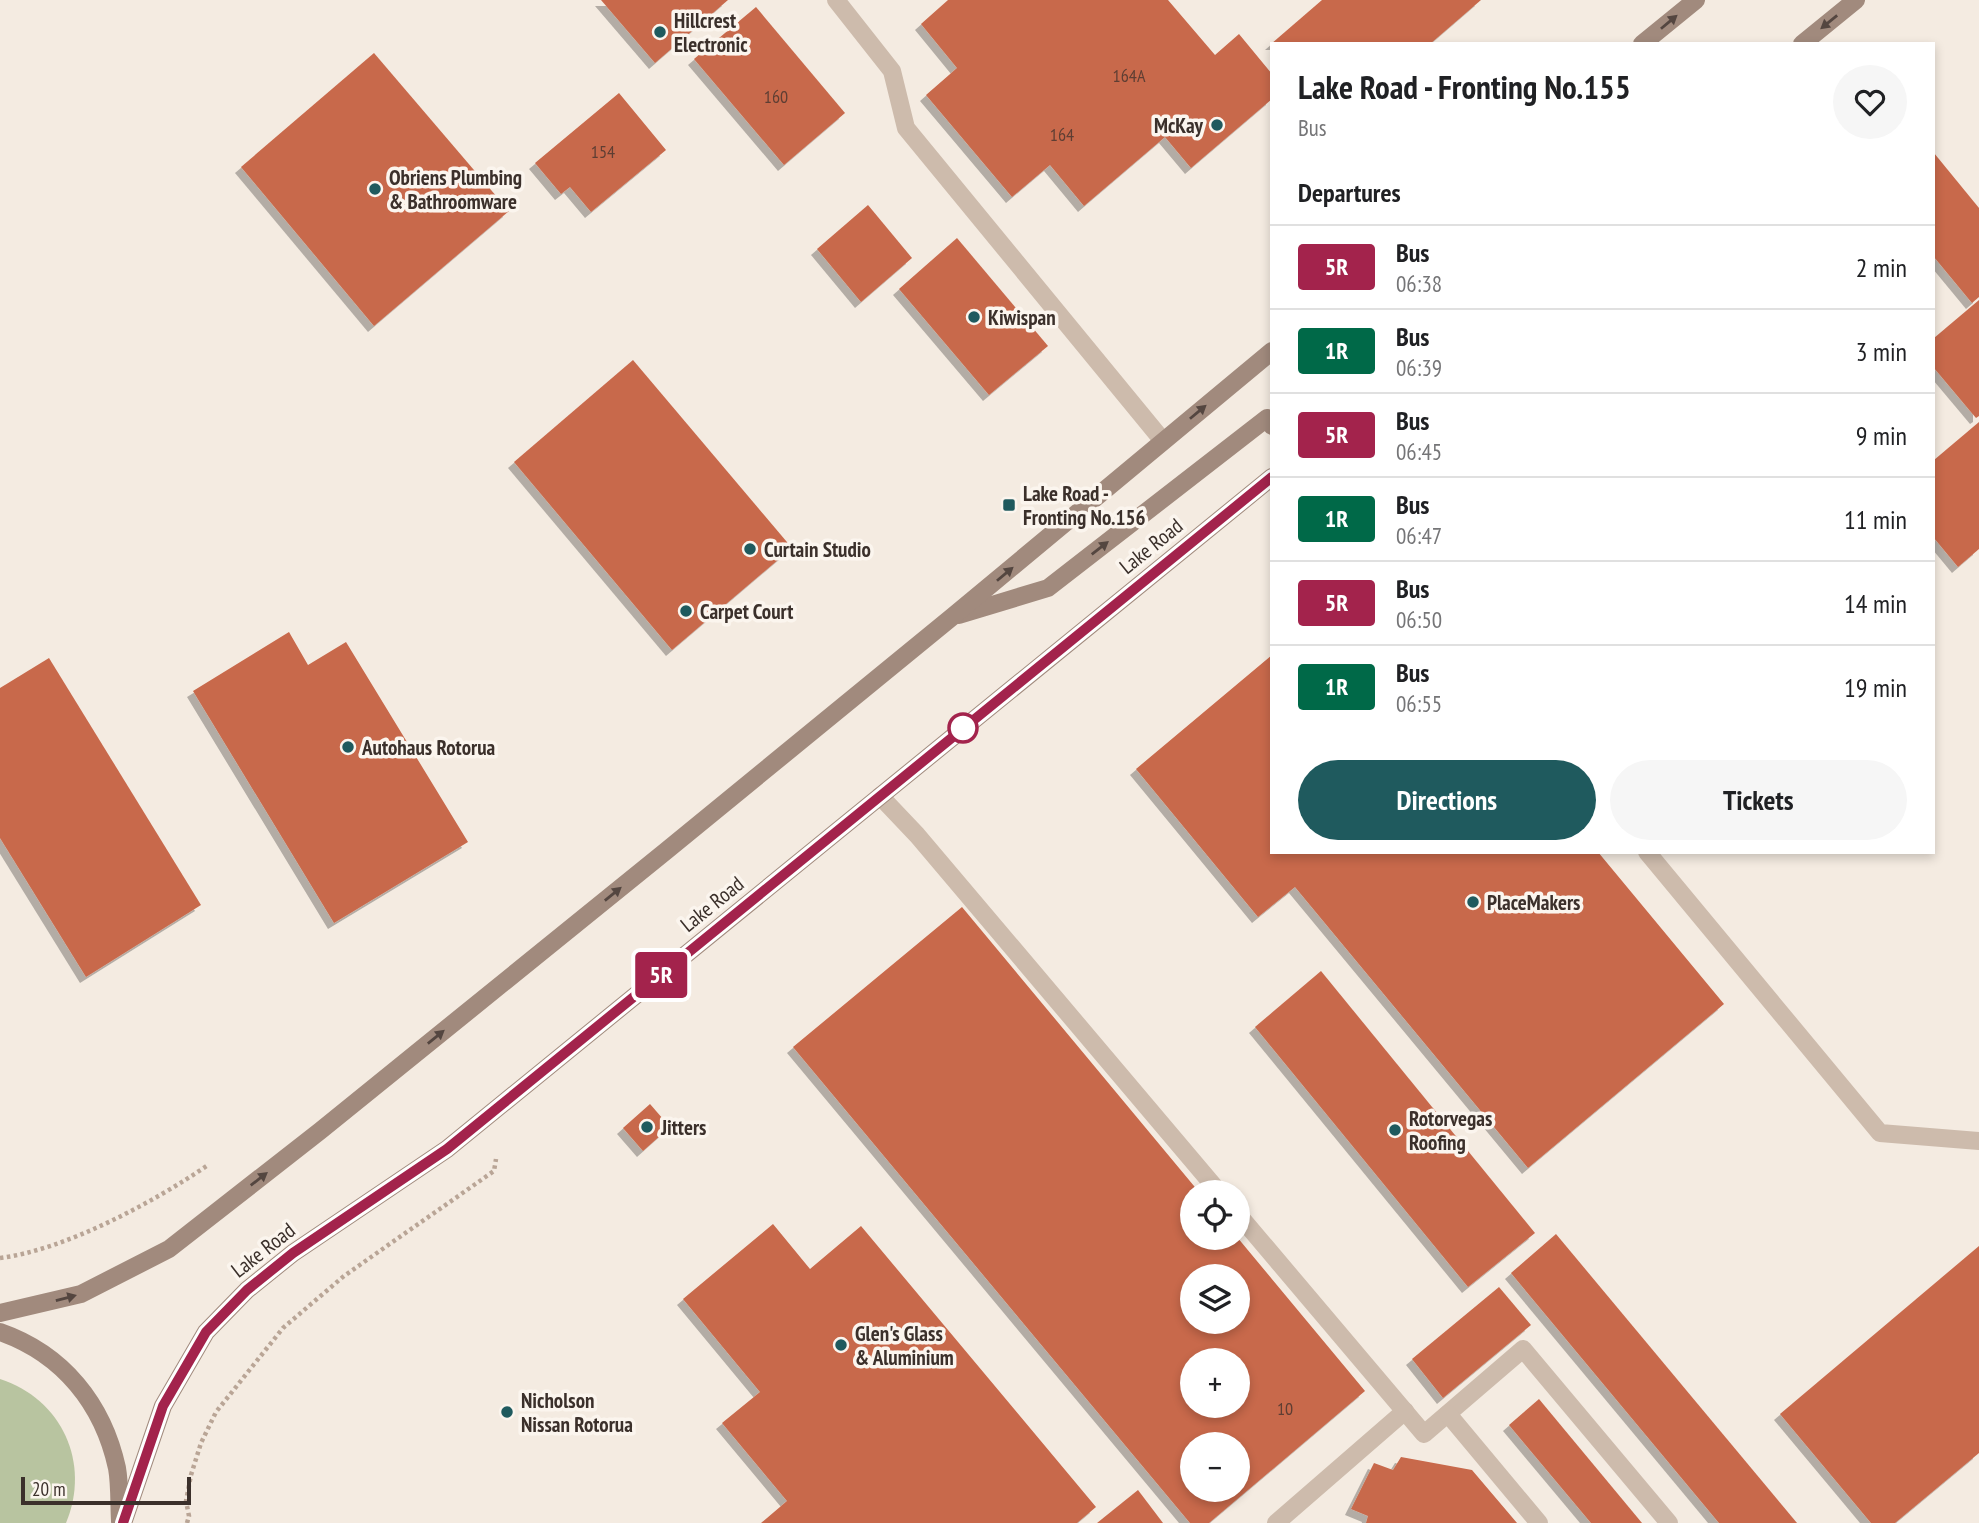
<!DOCTYPE html>
<meta charset="utf-8">
<style>
:root{--surface:#fff;--page:#f6f6f6;--text:#202124;--muted:#757577;--line:#e0e0e0;--accent:#1f5a5e}
body{margin:0;font-family:"PT Sans Narrow",sans-serif;background:var(--page);color:var(--text);height:100vh;display:flex;flex-direction:column;font-size:26px;white-space:nowrap}
*{box-sizing:border-box;margin:0}
p{font-size:23px;color:var(--muted)}
.icon{flex:none;width:38px;height:38px;fill:none;stroke:currentColor;stroke-width:2;stroke-linecap:round;stroke-linejoin:round}
.map{position:relative;flex:1;overflow:hidden}
.panel{position:absolute;left:1270px;top:42px;width:665px;height:812px;display:flex;flex-direction:column;background:var(--surface);border-radius:0px;box-shadow:0 4px 10px #0003}
.panel>*{flex:none}
.badge{padding:0 14px;border-radius:5px;font-size:24px;line-height:46px}
.tools{position:absolute;left:1180px;top:1180px;display:grid;gap:14px}
.tools a{display:grid;place-items:center;width:70px;height:70px;border-radius:50%;background:var(--surface);box-shadow:0 4px 10px #0003;font-size:35px}
.scale{position:absolute;left:21px;bottom:18px;width:170px;box-sizing:border-box;padding-left:7px;border:4px solid #3b302b;border-top:0;font-size:19px;line-height:24px;white-space:nowrap;color:#3b302b;-webkit-text-stroke:5px #fbf5ee;paint-order:stroke}
.map>.badge{position:absolute;translate:-50% -50%;box-shadow:0 0 0 4px #fff}
h2{padding:0 28px;font-size:26px;line-height:63px}
.round{display:grid;place-items:center;flex:none;width:74px;height:74px;border-radius:37px;background:var(--page)}
.head{display:flex;align-items:center;justify-content:space-between;height:119px;padding:0 28px}
h1{font-size:33px;font-weight:600;line-height:52px}
.button{display:flex;gap:14px;margin-top:auto;padding:14px 28px}
.button a{flex:1;height:80px;border-radius:42px;background:var(--accent);color:#fff;font-size:28px;font-weight:600;line-height:80px;text-align:center}
.button a+a{background:var(--page);color:var(--text)}
ul{padding:0;list-style:none}
li{display:flex;align-items:center;gap:21px;height:84px;padding:0 28px;border-top:2px solid var(--line)}
li div{flex:1}
li b{display:block;font-size:26px}
li em{font-style:normal}
li .badge{min-width:77px;font-weight:700;text-align:center}
.map>svg:first-child{display:block}
.green{fill:#b8c4a0}
.building{fill:#c8694b;fill-rule:evenodd;filter:url(#shadow)}
.lines{fill:none;stroke-linecap:round;stroke-linejoin:round}
.path{stroke:#b9a596;stroke-width:4.5;stroke-dasharray:3.5 3.5;stroke-linecap:butt}
.service{stroke:#cdbbac;stroke-width:18}
.secondary{stroke:#a18a7d;stroke-width:18}
.oneway{fill:#544640}
.line-casing{stroke:#fff;stroke-width:16}
.line{stroke:#a3234c;stroke-width:10}
.poi-dot{fill:#1f5a5e;stroke:#fbf5ee;stroke-width:2.5}
.stop-dot{fill:#fff;stroke:#a3234c;stroke-width:3.5}
.labels{text-anchor:middle;dominant-baseline:central;stroke-width:7;stroke-linejoin:round;paint-order:stroke}
.number-label{font-size:18px;fill:#5e3e33}
.poi-label{font-size:21px;font-weight:bold;fill:#3b302b;stroke:#fbf5ee;text-anchor:start}
.street-label{font-size:21px;fill:#3b302b;stroke:#fbf5ee}
</style>
<div class="map">
<svg width="1979" height="1523" viewBox="0 0 1979 1523">
<defs>
<filter id="shadow"><feDropShadow dx="-6" dy="6" stdDeviation="0" flood-color="#0004"/></filter>
</defs>
<rect width="100%" height="100%" fill="#f4ebe1"/>
<path class="green" d="M 0,1379 C 62,1399 91,1463 66,1523 L 0,1523 Z"/>
<g class="building">
<polygon points="601,0 728,0 655,63"/>
<polygon points="948,0 1168,0 1215,55 1239,34 1272,74 1272,99 1191,168 1165,137 1084,206 1050,165 1012,197 926,95 957,68 921,24"/>
<polygon points="1322,0 1481,0 1430,44 1271,44"/>
<polygon points="756,7 845,113 784,165 694,59"/>
<polygon points="374,53 509,211 374,326 241,167"/>
<polygon points="619,93 666,150 591,212 570,187 561,194 535,163"/>
<polygon points="1934,153 1979,208 1979,297 1972,303 1934,257"/>
<polygon points="868,205 912,258 861,302 817,249"/>
<polygon points="957,238 1048,346 989,395 899,289"/>
<polygon points="1979,300 1979,416 1976,418 1934,368 1934,338"/>
<polygon points="633,360 792,548 672,650 514,462"/>
<polygon points="1979,422 1979,549 1958,567 1934,538 1934,460"/>
<polygon points="289,632 308,665 346,642 468,842 334,923 193,691"/>
<polygon points="1272,655 1272,852 1598,852 1724,1004 1528,1168 1295,887 1258,917 1136,769"/>
<polygon points="49,658 201,905 86,977 0,838 0,688"/>
<path d="M 962,907 L 1199,1192 L 1192,1192 L 1192,1237 L 1237,1237 L 1365,1391 L 1209,1523 L 1190,1523 L 793,1047 ZM 1192,1276 L 1237,1276 L 1237,1321 L 1192,1321 ZM 1192,1360 L 1237,1360 L 1237,1405 L 1192,1405 ZM 1192,1444 L 1237,1444 L 1237,1489 L 1192,1489 Z"/>
<polygon points="1321,971 1535,1233 1468,1287 1255,1027"/>
<polygon points="650,1104 670,1127 643,1151 623,1128"/>
<polygon points="773,1224 810,1269 861,1226 1096,1507 1077,1523 761,1523 787,1501 722,1423 760,1392 683,1299"/>
<polygon points="1556,1234 1797,1523 1719,1523 1511,1273"/>
<polygon points="1979,1246 1979,1453 1895,1523 1871,1523 1780,1414"/>
<polygon points="1499,1287 1531,1325 1443,1398 1412,1359"/>
<polygon points="1539,1399 1642,1523 1591,1523 1509,1425"/>
<polygon points="1401,1457 1472,1470 1517,1523 1366,1523 1368,1516 1351,1509 1374,1463 1393,1470"/>
<polygon points="1138,1490 1163,1523 1097,1523"/>
</g>
<g class="lines">
<g class="path">
<path d="M 0,1258 C 65,1250 154,1202 208,1165"/>
<polyline points="187,1523 189,1516 186,1501 191,1475 201,1443 216,1412 283,1328 344,1276 494,1171 496,1159"/>
</g>
<g class="service">
<polyline points="836,0 892,71 906,128 1163,441"/>
<polyline points="880,796 917,835 1219,1192"/>
<polyline points="1647,852 1880,1133 1979,1141"/>
<polyline points="1237,1213 1424,1434 1523,1349 1669,1523"/>
<polyline points="1448,1414 1539,1523"/>
<polyline points="1276,1523 1405,1411"/>
</g>
<g class="secondary">
<polyline points="1642,44 1696,0"/>
<polyline points="1802,44 1856,0"/>
<polyline points="959,615 1048,588 1267,418 1272,426"/>
<polyline points="0,1313 81,1294 169,1249 320,1131 666,851 952,617 1272,351"/>
<path d="M 0,1332 C 63,1354 103,1404 117,1468 C 120,1485 119,1504 120,1521"/>
<polyline points="123,1523 163,1406 206,1332 247,1290 293,1253 447,1149 1272,477"/>
</g>
</g>
<defs><path id="oneway-solid" d="M-6-.8H1V-3.2L6.5 0L1 3.2V.8H-6Z" transform="scale(1.75)"/></defs>
<g class="oneway">
<use href="#oneway-solid" transform="translate(1669 22) rotate(-40)"/>
<use href="#oneway-solid" transform="translate(1829 22) rotate(141)"/>
<use href="#oneway-solid" transform="translate(1198 412) rotate(-40)"/>
<use href="#oneway-solid" transform="translate(1100 548) rotate(-38)"/>
<use href="#oneway-solid" transform="translate(1005 574) rotate(-40)"/>
<use href="#oneway-solid" transform="translate(613 894) rotate(-39)"/>
<use href="#oneway-solid" transform="translate(436 1037) rotate(-39)"/>
<use href="#oneway-solid" transform="translate(259 1179) rotate(-38)"/>
<use href="#oneway-solid" transform="translate(66 1298) rotate(-15)"/>
</g>
<g class="lines">
<g class="line-casing">
<polyline id="line" points="123,1523 163,1406 206,1332 247,1290 293,1253 447,1149 1272,477"/>
</g>
<use href="#line" class="line"/>
</g>
<g class="poi-dot">
<circle cx="660" cy="32" r="7"/>
<circle cx="1217" cy="125" r="7"/>
<circle cx="375" cy="189" r="7"/>
<circle cx="974" cy="317" r="7"/>
<rect x="1002" y="498" width="14" height="14" rx="3.5"/>
<circle cx="750" cy="549" r="7"/>
<circle cx="686" cy="611" r="7"/>
<circle cx="348" cy="747" r="7"/>
<circle cx="1473" cy="902" r="7"/>
<circle cx="647" cy="1127" r="7"/>
<circle cx="1395" cy="1130" r="7"/>
<circle cx="841" cy="1345" r="7"/>
<circle cx="507" cy="1412" r="7"/>
</g>
<circle class="stop-dot" cx="963" cy="728" r="14"/>
<g class="labels">
<g class="number-label">
<text x="1129" y="75">164A</text>
<text x="776" y="96">160</text>
<text x="1062" y="134">164</text>
<text x="603" y="151">154</text>
<text x="1285" y="1408">10</text>
</g>
<g class="poi-label">
<text x="674" y="20">Hillcrest<tspan x="674" dy="24">Electronic</tspan></text>
<text x="1203" y="125" text-anchor="end">McKay</text>
<text x="389" y="177">Obriens Plumbing<tspan x="389" dy="24">&amp; Bathroomware</tspan></text>
<text x="988" y="317">Kiwispan</text>
<text x="1023" y="493">Lake Road -<tspan x="1023" dy="24">Fronting No.156</tspan></text>
<text x="764" y="549">Curtain Studio</text>
<text x="700" y="611">Carpet Court</text>
<text x="362" y="747">Autohaus Rotorua</text>
<text x="1487" y="902">PlaceMakers</text>
<text x="1409" y="1118">Rotorvegas<tspan x="1409" dy="24">Roofing</tspan></text>
<text x="661" y="1127">Jitters</text>
<text x="855" y="1333">Glen's Glass<tspan x="855" dy="24">&amp; Aluminium</tspan></text>
<text x="521" y="1400">Nicholson<tspan x="521" dy="24">Nissan Rotorua</tspan></text>
</g>
<g class="street-label">
<text transform="translate(1151 546) rotate(-39)">Lake Road</text>
<text transform="translate(712 904) rotate(-39)">Lake Road</text>
<text transform="translate(263 1250) rotate(-38)">Lake Road</text>
</g>
</g>
</svg>
<div class="tools">
<a><svg class="icon" aria-label="locate" viewBox="0 0 24 24"><circle cx="12" cy="12" r="6"/><path d="M12 2v4M12 18v4M2 12h4M18 12h4"/></svg></a>
<a><svg class="icon" aria-label="layers" viewBox="0 0 24 24"><path d="M12 4l9 5-9 5-9-5zM3 14l9 5 9-5"/></svg></a>
<a>+</a>
<a>−</a>
</div>
<div class="scale">20 m</div>
<b class="badge" style="left:661px;top:975px;background:#a3234c;color:#fff">5R</b>
<section class="panel">
<div class="head"><div><h1>Lake Road - Fronting No.155</h1><p>Bus</p></div><a class="round"><svg class="icon" aria-label="heart" viewBox="0 0 24 24"><path d="M12 20l-8-8c-3-5 5-10 8-4 3-6 11-1 8 4z"/></svg></a></div>
<h2>Departures</h2>
<ul>
<li><span class="badge" style="background:#a3234c;color:#fff">5R</span><div><b>Bus</b><p>06:38</p></div><em>2 min</em></li>
<li><span class="badge" style="background:#006948;color:#fff">1R</span><div><b>Bus</b><p>06:39</p></div><em>3 min</em></li>
<li><span class="badge" style="background:#a3234c;color:#fff">5R</span><div><b>Bus</b><p>06:45</p></div><em>9 min</em></li>
<li><span class="badge" style="background:#006948;color:#fff">1R</span><div><b>Bus</b><p>06:47</p></div><em>11 min</em></li>
<li><span class="badge" style="background:#a3234c;color:#fff">5R</span><div><b>Bus</b><p>06:50</p></div><em>14 min</em></li>
<li><span class="badge" style="background:#006948;color:#fff">1R</span><div><b>Bus</b><p>06:55</p></div><em>19 min</em></li>
</ul>
<div class="button"><a>Directions</a><a>Tickets</a></div>
</section>
</div>
